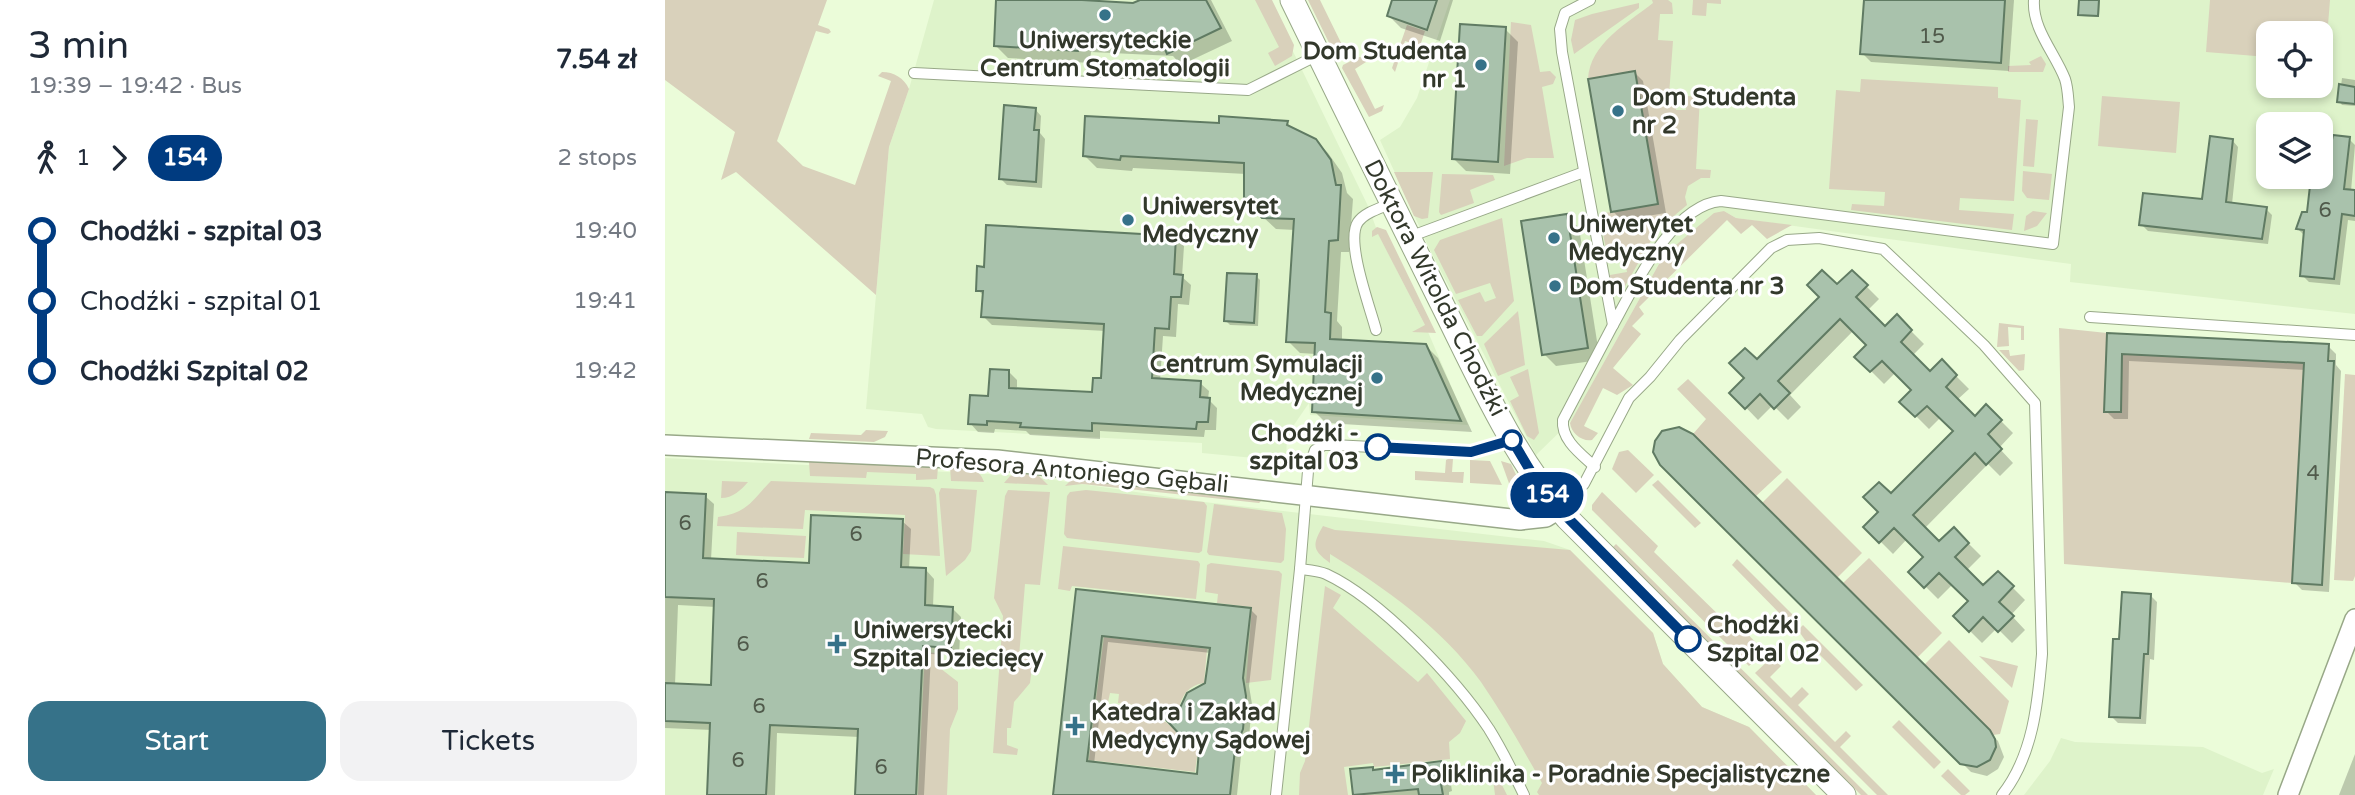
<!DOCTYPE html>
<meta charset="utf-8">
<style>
:root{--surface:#fff;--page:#f2f2f3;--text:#1f2937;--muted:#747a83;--accent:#367289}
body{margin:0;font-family:"Varela Round",sans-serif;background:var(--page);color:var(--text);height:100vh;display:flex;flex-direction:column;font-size:26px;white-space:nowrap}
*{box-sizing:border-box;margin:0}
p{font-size:23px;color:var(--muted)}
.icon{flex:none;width:38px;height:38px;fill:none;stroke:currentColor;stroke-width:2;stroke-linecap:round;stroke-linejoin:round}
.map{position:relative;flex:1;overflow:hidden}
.drawer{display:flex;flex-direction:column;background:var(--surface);width:665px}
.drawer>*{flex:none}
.badge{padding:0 14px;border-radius:23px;font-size:24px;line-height:46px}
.tools{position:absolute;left:1591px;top:21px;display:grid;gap:14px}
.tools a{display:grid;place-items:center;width:77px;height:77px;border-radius:14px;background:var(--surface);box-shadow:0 4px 10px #0003;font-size:35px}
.map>.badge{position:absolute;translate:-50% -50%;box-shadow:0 0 0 4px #fff}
.legs{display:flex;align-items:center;gap:10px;height:77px;padding:0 28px;font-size:23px}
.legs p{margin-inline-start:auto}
.summary{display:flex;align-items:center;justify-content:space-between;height:119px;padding:0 28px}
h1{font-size:38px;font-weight:600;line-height:52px}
.action{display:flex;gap:14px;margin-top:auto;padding:14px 28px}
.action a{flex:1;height:80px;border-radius:21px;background:var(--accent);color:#fff;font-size:28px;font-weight:600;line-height:80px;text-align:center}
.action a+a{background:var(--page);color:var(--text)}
ul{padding:0 28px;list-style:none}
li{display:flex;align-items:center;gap:24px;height:70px;font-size:26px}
li i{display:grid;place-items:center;width:10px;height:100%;margin:0 9px;background:currentColor}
li i::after{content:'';width:18px;height:18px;margin:-9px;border:5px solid;border-radius:50%;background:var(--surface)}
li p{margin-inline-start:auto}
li:first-child i{background:linear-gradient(#0000 50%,currentColor 0)}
li:last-child i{background:linear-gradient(currentColor 50%,#0000 0)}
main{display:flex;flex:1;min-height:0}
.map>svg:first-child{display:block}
.built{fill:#def3ca;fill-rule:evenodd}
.green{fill:#d9d1bb}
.shadow{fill:#0003;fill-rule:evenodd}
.building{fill:#a9c2ac;stroke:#607b63;stroke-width:2;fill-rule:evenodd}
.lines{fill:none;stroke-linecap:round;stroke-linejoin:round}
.service-casing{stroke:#98a888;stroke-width:12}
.minor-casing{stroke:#98a888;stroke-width:22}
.tertiary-casing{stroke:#98a888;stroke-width:25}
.service{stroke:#fff;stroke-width:10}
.minor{stroke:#fff;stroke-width:19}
.tertiary{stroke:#fff;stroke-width:23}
.line-1-casing{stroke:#fff;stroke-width:16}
.line-1{stroke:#003b80;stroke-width:10}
.poi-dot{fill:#367289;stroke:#fff;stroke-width:2.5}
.stop-1-dot{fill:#fff;stroke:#003b80;stroke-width:3.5}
.labels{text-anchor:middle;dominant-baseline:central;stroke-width:6;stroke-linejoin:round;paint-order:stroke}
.number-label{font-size:21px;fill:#505a4b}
.poi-label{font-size:24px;font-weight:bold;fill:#32382b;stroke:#fff;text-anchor:start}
.street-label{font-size:24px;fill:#32382b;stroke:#fff}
.stop-label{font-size:24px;font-weight:bold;fill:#32382b;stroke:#fff;text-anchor:end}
</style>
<main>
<section class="drawer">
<div class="summary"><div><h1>3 min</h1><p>19:39 – 19:42 · Bus</p></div><b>7.54 zł</b></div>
<div class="legs"><svg class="icon" aria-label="walk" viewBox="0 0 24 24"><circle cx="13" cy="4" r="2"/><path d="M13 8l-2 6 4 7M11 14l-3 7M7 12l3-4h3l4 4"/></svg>1<svg class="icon" aria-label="forward" viewBox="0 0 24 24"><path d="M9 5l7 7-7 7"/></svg><b class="badge" style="background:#003b80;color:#fff">154</b><p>2 stops</p></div>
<ul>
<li><i style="color:#003b80"></i><b>Chodźki - szpital 03</b><p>19:40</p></li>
<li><i style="color:#003b80"></i><span>Chodźki - szpital 01</span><p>19:41</p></li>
<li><i style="color:#003b80"></i><b>Chodźki Szpital 02</b><p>19:42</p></li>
</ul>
<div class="action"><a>Start</a><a>Tickets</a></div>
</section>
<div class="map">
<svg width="1690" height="795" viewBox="0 0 1690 795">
<rect width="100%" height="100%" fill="#ebfcd9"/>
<g class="built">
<polygon points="269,0 603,0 703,206 713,233 760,325 803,425 645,415 644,403 622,435 621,461 537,453 537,443 271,429 263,427 257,414 201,409 224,147 244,89"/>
<path d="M 785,0 L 1690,0 L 1690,314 L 1405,282 L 1406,264 L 1071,218 L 1059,211 L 999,255 L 907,420 L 871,455 L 765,250 L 715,140 L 735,127 L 752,98 ZM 1603,33 L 1656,33 L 1656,86 L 1603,86 ZM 1603,124 L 1656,124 L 1656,177 L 1603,177 Z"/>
<polygon points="0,458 362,476 539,502 879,541 905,550 988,633 998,664 1037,707 1084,727 1151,795 0,795"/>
<polygon points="1396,738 1410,742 1538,747 1597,773 1609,769 1598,795 1359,795 1385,761"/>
</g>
<g class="green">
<path d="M 0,0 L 162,0 L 153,25 L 164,29 L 166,32 L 163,34 L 151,31 L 112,141 L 138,166 L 190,185 L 226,81 L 213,76 L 217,72 C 229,72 239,78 244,89 L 224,147 L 211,295 L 71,172 L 56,180 L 70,132 L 0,80 Z"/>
<polygon points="590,0 607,0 629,45 627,56 610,66 603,53 614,47"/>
<polygon points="643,0 655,0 681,53 693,49 692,51 676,60 672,59"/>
<path d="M 987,0 L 1003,0 L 1007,3 L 1008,14 L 995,14 L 993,40 L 1008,41 L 1004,95 L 1011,96 L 1011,110 L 1021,110 L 1022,96 L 1035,97 L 1031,169 L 1046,170 L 1045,178 L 1036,178 L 1023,186 L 1020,197 L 1022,205 L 992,230 L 959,288 L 950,289 L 946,285 L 945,275 L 962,272 L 958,246 L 941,249 L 934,214 L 993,204 L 970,71 L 923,79 C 925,43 963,23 988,3 Z"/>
<polygon points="1028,0 1056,0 1056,4 1042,3 1041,16 1027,15"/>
<polygon points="1545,0 1665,0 1660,62 1656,62 1656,33 1603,33 1603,57 1541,52"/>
<polygon points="974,3 974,8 909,54 906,40 910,20 927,14"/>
<polygon points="846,22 866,25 875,72 885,71 891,77 888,84 877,87 889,158 862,158 839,166"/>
<polygon points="742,25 760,31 755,46 740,41 730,72 727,68"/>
<polygon points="1376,56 1381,64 1378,72 1343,72 1343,66 1366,65 1364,62"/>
<polygon points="694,57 700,58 701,62 690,69 710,109 719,105 717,111 704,117 677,68 678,65"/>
<polygon points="1196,79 1333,87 1333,98 1356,100 1349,201 1295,198 1294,210 1349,214 1347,230 1186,210 1187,204 1219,206 1220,192 1164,189 1171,90 1195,92"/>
<polygon points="1437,96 1515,102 1511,153 1433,146"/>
<polygon points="1361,119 1373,120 1369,167 1358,166"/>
<polygon points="1358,171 1387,174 1384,200 1362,198 1357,191"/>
<polygon points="729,172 768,172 763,218 757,219 749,216"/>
<polygon points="777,174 828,175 830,180 805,190 809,203 776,215 774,212"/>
<path d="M 1059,211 L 1071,218 L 1127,225 L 1102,239 L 1087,225 L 1076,234 L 1062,220 L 974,307 L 979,314 L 967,326 L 976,334 L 948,368 L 968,385 L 952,395 L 938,388 L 919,426 L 933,433 L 927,440 C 917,442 906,433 905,423 L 999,255 L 1049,213 Z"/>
<polygon points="1368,211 1382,213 1372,226 1359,231 1361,216"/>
<polygon points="837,218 849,301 817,336 812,336 793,300 815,292 820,302 831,298 825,283 791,294 769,250 775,240"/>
<polygon points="712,227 721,230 771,333 747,332 760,325 713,234 707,237 707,231"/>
<polygon points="853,311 860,365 833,376 819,344"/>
<polygon points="1334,323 1359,326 1359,340 1356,340 1356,328 1343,327 1344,346 1332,347"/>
<polygon points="1394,328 1442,333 1441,353 1639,363 1627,583 1399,564"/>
<polygon points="1334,350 1344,350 1345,356 1360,354 1359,370 1354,371"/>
<polygon points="863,369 874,433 869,440 862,436 845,401 854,396 845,377"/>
<polygon points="1680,374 1690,375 1690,576 1688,581 1669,580"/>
<polygon points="1023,379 1117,472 1090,497 1028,434 1041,419 1012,389"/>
<polygon points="201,430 223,431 220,437 209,442 144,439 146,433 196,435"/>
<polygon points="963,450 989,475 971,493 947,469 954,452"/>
<polygon points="785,458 788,459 787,472 799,472 798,483 750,480 750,471 780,473 781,460"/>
<polygon points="805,460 825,461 837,485 805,483"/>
<polygon points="836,461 846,464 854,481 855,494 850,500"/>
<polygon points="144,462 273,467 272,479 251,480 251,474 202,472 201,478 145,476"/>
<path d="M 285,467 C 299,468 314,466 319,482 L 286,481 Z"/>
<polygon points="354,473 374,476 383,485 339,483 345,476"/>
<polygon points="1122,478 1197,553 1172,578 1097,503"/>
<polygon points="415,479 597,500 594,503 417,484 400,486 405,481"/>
<polygon points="993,480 1036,523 1030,528 987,485"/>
<path d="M 57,481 L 83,482 C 76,490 68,498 56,498 Z"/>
<path d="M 106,481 L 265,487 L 269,489 L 271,495 L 275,556 L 238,554 L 240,515 L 140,510 L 138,529 L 52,526 L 53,517 C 83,513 87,500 106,481 Z"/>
<polygon points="276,488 312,490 306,551 300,560 281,576 274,493"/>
<polygon points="343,490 385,492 375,585 360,584 354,657 368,659 365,683 349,702 346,728 342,728 342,745 353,749 352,755 328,753 338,616 329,598 340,496"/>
<polygon points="421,490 539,502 542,506 537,551 534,553 402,538 399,534 402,496 405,492"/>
<polygon points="937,492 993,546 989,552 1064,625 1069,620 1099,651 1084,666 927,510 927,505"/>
<polygon points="549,504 617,513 621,529 619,560 616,563 544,555 542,552"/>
<path d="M 658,526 L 670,530 L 905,550 L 988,633 L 998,664 L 1037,707 L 1084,727 L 1151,795 L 874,795 L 872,792 L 877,783 C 858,749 838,714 816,682 C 777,628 720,588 665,554 L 665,563 C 647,550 647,545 658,526 Z"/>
<polygon points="72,532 141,536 139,558 71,555"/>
<polygon points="951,544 1203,795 1196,795 948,547"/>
<polygon points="398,546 533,561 535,564 531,599 407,586 405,591 393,589"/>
<polygon points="1204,558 1277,633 1251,659 1177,584"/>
<polygon points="1072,559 1131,618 1125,624 1067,565"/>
<polygon points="546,563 614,571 617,574 606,680 581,683 587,607 552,603 553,594 540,592 542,565"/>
<polygon points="660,586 676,595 668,608 753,682 762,673 801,721 795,733 784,742 785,759 709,767 708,763 679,767 683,795 634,795 635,773 640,761"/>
<polygon points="1138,625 1198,685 1191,691 1140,640 1133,630"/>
<path d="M 439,637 L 542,649 L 539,683 C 524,685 516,695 514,710 L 453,703 L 454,694 L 445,693 L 443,702 L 431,700 Z"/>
<polygon points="1284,640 1344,701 1335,734 1328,735 1259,665"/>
<polygon points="260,652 271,653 271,665 293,682 293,709 285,729 282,795 253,795"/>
<polygon points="1314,656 1353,666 1347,688"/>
<polygon points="1107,657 1116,666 1105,677 1126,698 1137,687 1144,694 1133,705 1170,742 1181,731 1186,736 1175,747 1223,795 1212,795 1090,673"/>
<polygon points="429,715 501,722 533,750 530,772 424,760"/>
<polygon points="1234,720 1276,762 1269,769 1227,727"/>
<polygon points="826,763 842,795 830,795"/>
<polygon points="1283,769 1305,791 1300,795 1296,795 1276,776"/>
</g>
<g class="shadow">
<polygon points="333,0 430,0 430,3 469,5 479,0 546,0 567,41 516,65 508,56 426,52 425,63 343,58 330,45"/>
<polygon points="729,0 788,0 775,41 736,28 724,16"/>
<polygon points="1201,0 1349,0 1344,71 1206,62 1197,53"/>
<polygon points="1415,0 1435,0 1434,17 1416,16"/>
<polygon points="840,29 853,42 845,174 801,171 789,159"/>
<polygon points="970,73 978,81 1001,213 956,220 948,211"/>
<polygon points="1677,78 1690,80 1690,106 1677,105 1674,101"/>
<polygon points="370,109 376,116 375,133 380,139 377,188 342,185 336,179"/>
<polygon points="622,123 630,131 650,140 663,153 677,173 682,193 688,199 684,252 676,252 672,321 677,327 677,342 760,345 773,358 807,432 661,423 649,411 651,354 635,353 623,341 630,230 611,229 598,217 581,174 468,168 467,171 432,168 420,156 556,125"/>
<polygon points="1684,139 1690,145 1686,191 1690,192 1690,221 1683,220 1675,285 1644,282 1637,275 1639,235 1633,229 1644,214 1648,177 1656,177 1656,141 1668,142"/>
<polygon points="1567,140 1573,147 1567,204 1601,209 1607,215 1603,244 1483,231 1476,224 1539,201"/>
<polygon points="902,216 914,228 935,360 891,366 879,354"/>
<polygon points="510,238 519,246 517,277 526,285 524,305 513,304 511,337 498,336 495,381 535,383 544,391 543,399 552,408 551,430 540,430 539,437 435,431 435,439 365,435 361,431 330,429 329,433 313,432 305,423 344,372 352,380 352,390 429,394 438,380 441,331 327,325 318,316 319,296 313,290"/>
<polygon points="1187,272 1214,299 1202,311 1220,328 1232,317 1259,344 1247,356 1265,374 1277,362 1304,389 1292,400 1310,418 1321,406 1348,433 1334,448 1348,463 1335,476 1323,464 1259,529 1274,544 1289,529 1316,556 1301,571 1318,588 1333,573 1360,600 1346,615 1360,630 1347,643 1332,628 1317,643 1290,616 1305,601 1288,584 1273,599 1246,572 1260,557 1242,539 1228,554 1201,527 1216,512 1226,496 1290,431 1276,417 1264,429 1249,414 1249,390 1231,372 1219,384 1192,357 1204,345 1189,330 1125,395 1136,407 1123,420 1108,405 1093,420 1067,393 1082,379 1092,362"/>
<polygon points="591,276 595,280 593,326 565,325 561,321"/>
<polygon points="1444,335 1663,346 1671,354 1671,365 1676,371 1664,592 1637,590 1629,582 1641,370 1464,361 1463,419 1449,419 1441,411"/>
<polygon points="1027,436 1333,741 1339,757 1333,769 1322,776 1306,772 996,464"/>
<path d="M 0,494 L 40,496 L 49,504 L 46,560 L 145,565 L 237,521 L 246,529 L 244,569 L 261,570 L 269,579 L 268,607 L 287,608 L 296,617 L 294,656 L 266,654 L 259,795 L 192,795 L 194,737 L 112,733 L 110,795 L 44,795 L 47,730 L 0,728 ZM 13,605 L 51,607 L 47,687 L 10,685 Z"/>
<path d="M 412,591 L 585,609 L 592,616 L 584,686 L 587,704 L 584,737 L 576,756 L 572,795 L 389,795 ZM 443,642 L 546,653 L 542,684 L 514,713 L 536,751 L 533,776 L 429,764 Z"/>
<polygon points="1486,596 1492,602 1489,660 1485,659 1481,724 1453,723 1446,716 1456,641"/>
<polygon points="1690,754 1690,795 1674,795"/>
<polygon points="776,763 784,772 787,791 784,792 784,795 690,795 687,771 707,769 710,771"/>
</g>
<g class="building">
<polygon points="331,0 417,0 468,3 475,0 541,0 556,28 502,54 498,45 414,40 413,51 329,46"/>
<polygon points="727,0 772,0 762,30 722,16"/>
<polygon points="1199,0 1340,0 1336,63 1195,54"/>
<polygon points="1414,0 1434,0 1433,16 1413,15"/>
<polygon points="795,24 841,27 833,162 787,159"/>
<polygon points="970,71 993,204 946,212 923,79"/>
<polygon points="1674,84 1690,87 1690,104 1672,102"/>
<polygon points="339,105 371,108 369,130 374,130 371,182 334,179"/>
<polygon points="420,116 554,123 554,116 623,121 622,125 651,139 666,160 671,185 676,185 673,240 664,241 660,312 666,313 665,339 761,344 796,421 647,412 650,343 621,342 629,219 597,218 579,197 579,163 456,156 455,160 418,156"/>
<polygon points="1668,135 1685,137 1679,189 1690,190 1690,216 1677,214 1669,279 1635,276 1639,230 1631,229 1637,212 1642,212 1646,177 1656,177 1656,139 1667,140"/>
<polygon points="1545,136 1568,139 1561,202 1602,207 1597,239 1474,225 1478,193 1537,199"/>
<polygon points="902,214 923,348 877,355 856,221"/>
<polygon points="321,225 511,236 509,274 518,275 516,297 506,297 504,329 490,328 487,378 536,381 535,397 545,398 543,422 532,422 531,429 427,423 427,431 355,427 356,423 322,421 322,425 303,424 305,395 323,396 325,369 344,370 344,388 427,392 428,378 436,378 439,324 316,317 318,291 311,291 312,266 319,267"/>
<polygon points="1157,270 1172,284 1187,270 1203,285 1191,297 1220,326 1232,314 1247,330 1236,342 1265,371 1277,359 1292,375 1281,387 1310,416 1321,404 1337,420 1323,434 1337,449 1321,465 1310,453 1248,515 1274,541 1289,527 1304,543 1290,557 1318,585 1333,571 1349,586 1334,602 1349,616 1333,632 1318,617 1304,632 1288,616 1303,601 1274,573 1259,588 1243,572 1258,557 1229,528 1214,543 1198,527 1213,512 1198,497 1214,482 1226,493 1288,431 1262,406 1250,417 1234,402 1246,390 1217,361 1205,372 1189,357 1201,345 1175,319 1113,381 1125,393 1109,409 1095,394 1080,409 1064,393 1079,378 1064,363 1080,348 1092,359 1154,297 1142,285"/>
<polygon points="562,273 592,274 589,323 559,321"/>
<polygon points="1442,333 1664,344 1663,361 1669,361 1657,585 1627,583 1639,363 1457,354 1456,412 1439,412"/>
<polygon points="1014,427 1028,434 1325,730 1330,739 1331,747 1325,760 1312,767 1295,764 995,465 988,452 990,441 997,431"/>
<polygon points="0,492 41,494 38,558 144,563 146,515 238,519 236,567 261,568 260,605 288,607 286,648 258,646 251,795 190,795 193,729 105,725 101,795 42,795 45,723 0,721 0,683 46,685 49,599 0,597"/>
<path d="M 411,589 L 586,608 L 578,678 L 581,696 L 578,729 L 570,749 L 565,795 L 388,795 ZM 437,636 L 545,648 L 540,683 L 522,693 L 513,712 L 491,709 L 518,738 L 534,750 L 532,774 L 422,761 Z"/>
<polygon points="1457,592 1486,594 1483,654 1479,654 1475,718 1444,717 1448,639 1454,639"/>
<polygon points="776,761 779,783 776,784 778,795 754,795 753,789 688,795 685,769 708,767 708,770"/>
</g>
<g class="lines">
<g class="service-casing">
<g id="service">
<path d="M 925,0 L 900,13 L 895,29 L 897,52 L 948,325 C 969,287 1007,205 1056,201 L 1388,244 L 1404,107 C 1403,98 1403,88 1400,79 C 1390,53 1367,29 1369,0"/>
<polyline points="249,73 583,90 653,55"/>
<polyline points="744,237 919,172"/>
<polyline points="1425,317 1690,335"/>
<path d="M 711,330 C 705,307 680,241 693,222 C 700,212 716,208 727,203"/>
<path d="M 930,467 C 916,454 896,440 898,420 L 948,325"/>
<path d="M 894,509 L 919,484 L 964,398 L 985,377 L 1015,340 L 1106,248 L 1122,240 L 1154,238 L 1218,249 L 1319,345 L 1370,403 L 1377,654 C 1373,703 1368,756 1337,795"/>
<path d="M 635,569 C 643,570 654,571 661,574 C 715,599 791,679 824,729 C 837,750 848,772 859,795"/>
<polyline points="611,795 635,569 643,471 650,450 659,445 668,445 806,452 846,440"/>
</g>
</g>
<g class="minor-casing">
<g id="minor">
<polyline points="0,445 332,460 855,520 881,517 894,509"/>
<polyline points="1623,795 1690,619"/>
</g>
</g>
<g class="tertiary-casing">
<path id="tertiary" d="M 627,0 C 676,101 726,201 776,302 C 813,376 847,455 902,518 L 1179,795"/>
</g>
<use href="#service" class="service"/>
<use href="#minor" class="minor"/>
<use href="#tertiary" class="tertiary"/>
</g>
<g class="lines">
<g class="line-1-casing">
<polyline id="line-1" points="713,447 806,452 847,440 866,472 894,509 1023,639"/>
</g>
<use href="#line-1" class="line-1"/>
</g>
<g class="poi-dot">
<circle cx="440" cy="15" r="7"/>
<circle cx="816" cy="65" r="7"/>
<circle cx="953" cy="111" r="7"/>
<circle cx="463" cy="220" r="7"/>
<circle cx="889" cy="238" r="7"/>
<circle cx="890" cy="286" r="7"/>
<circle cx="712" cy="378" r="7"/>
<path d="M168.5 633.5h7v7h7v7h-7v7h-7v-7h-7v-7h7z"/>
<path d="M406.5 715.5h7v7h7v7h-7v7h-7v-7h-7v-7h7z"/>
<path d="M726.5 763.5h7v7h7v7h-7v7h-7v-7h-7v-7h7z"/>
</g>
<g class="stop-1-dot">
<circle cx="847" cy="440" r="9"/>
<circle cx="713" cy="447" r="12"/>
<circle cx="1023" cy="639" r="12"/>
</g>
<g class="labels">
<g class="number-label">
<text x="1267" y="36">15</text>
<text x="1660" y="210">6</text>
<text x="1648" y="473">4</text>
<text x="20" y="523">6</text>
<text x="191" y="534">6</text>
<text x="97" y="581">6</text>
<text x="78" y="644">6</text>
<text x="94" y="706">6</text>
<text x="73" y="760">6</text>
<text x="216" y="767">6</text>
</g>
<g class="poi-label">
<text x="440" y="40" text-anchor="middle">Uniwersyteckie<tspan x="440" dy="28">Centrum Stomatologii</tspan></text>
<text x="802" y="51" text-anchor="end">Dom Studenta<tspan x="802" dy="28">nr 1</tspan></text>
<text x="967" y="97">Dom Studenta<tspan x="967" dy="28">nr 2</tspan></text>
<text x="477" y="206">Uniwersytet<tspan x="477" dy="28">Medyczny</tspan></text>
<text x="903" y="224">Uniwerytet<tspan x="903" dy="28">Medyczny</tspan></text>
<text x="904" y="286">Dom Studenta nr 3</text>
<text x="698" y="364" text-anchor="end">Centrum Symulacji<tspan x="698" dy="28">Medycznej</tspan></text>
<text x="188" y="630">Uniwersytecki<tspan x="188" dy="28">Szpital Dziecięcy</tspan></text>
<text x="426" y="712">Katedra i Zakład<tspan x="426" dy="28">Medycyny Sądowej</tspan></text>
<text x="746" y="774">Poliklinika - Poradnie Specjalistyczne</text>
</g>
<g class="street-label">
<text transform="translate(770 288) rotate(63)">Doktora Witolda Chodźki</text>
<text transform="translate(407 471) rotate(5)">Profesora Antoniego Gębali</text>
</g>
<g class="stop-label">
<text x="694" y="433">Chodźki -<tspan x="694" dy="28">szpital 03</tspan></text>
<text x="1042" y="625" text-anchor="start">Chodźki<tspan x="1042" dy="28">Szpital 02</tspan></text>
</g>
</g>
</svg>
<div class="tools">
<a><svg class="icon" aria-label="locate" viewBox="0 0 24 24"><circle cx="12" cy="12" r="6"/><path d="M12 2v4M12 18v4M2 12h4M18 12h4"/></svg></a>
<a><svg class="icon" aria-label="layers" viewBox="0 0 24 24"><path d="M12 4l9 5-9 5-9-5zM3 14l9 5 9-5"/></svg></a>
</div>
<b class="badge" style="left:882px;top:495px;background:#003b80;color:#fff">154</b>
</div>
</main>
